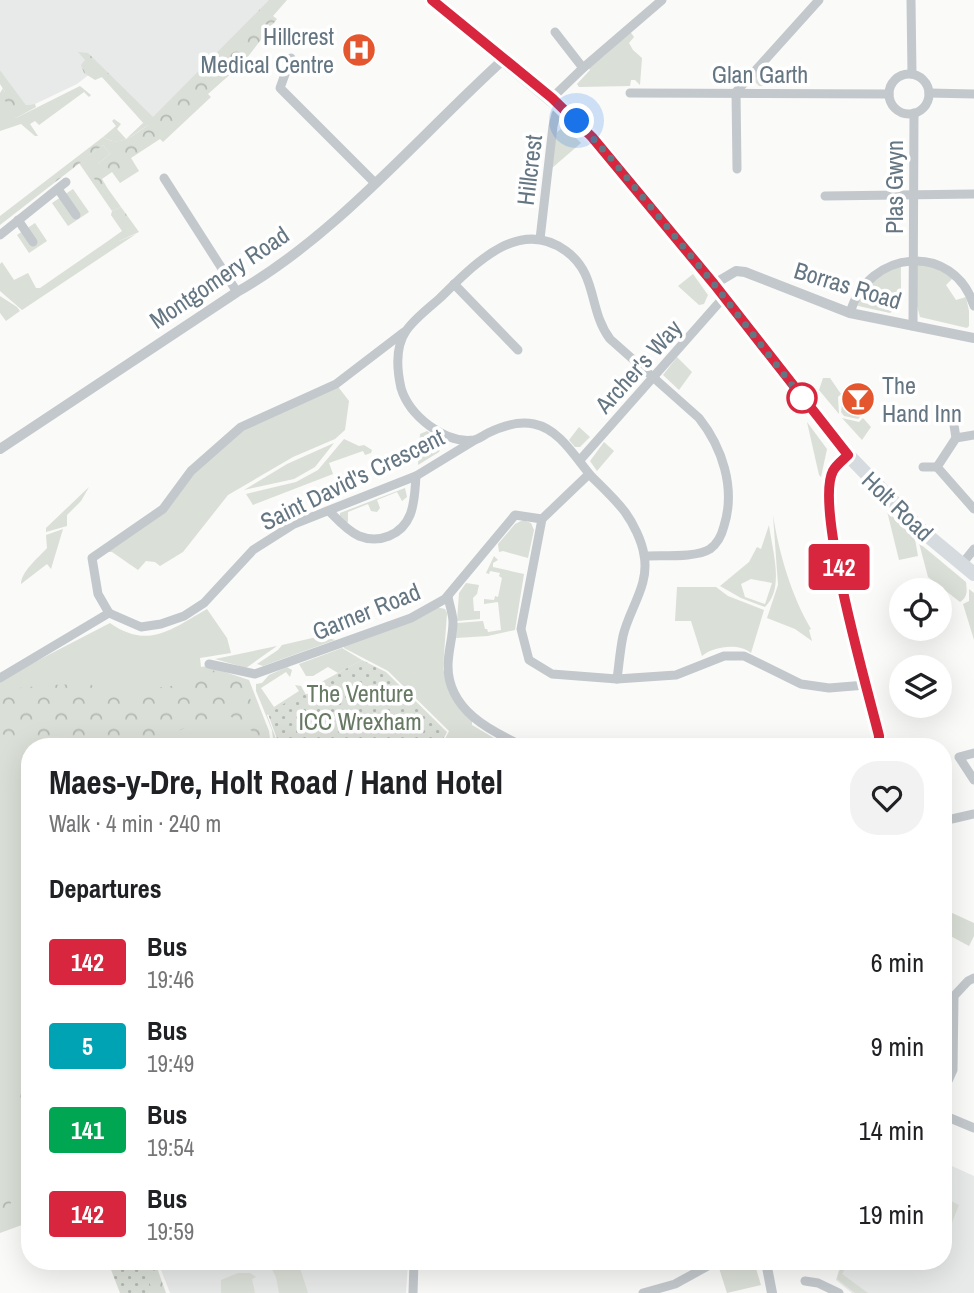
<!DOCTYPE html>
<meta charset="utf-8">
<style>
:root{--surface:#fff;--page:#f2f2f2;--text:#202124;--muted:#757577}
body{margin:0;font-family:"Archivo Narrow",sans-serif;background:var(--page);color:var(--text);height:100vh;display:flex;flex-direction:column;font-size:26px;white-space:nowrap}
*{box-sizing:border-box;margin:0}
p{font-size:23px;color:var(--muted)}
.icon{flex:none;width:38px;height:38px;fill:none;stroke:currentColor;stroke-width:2;stroke-linecap:round;stroke-linejoin:round}
.map{position:relative;flex:1;overflow:hidden}
.details{position:absolute;left:21px;top:738px;width:931px;height:532px;display:flex;flex-direction:column;background:var(--surface);border-radius:28px;box-shadow:0 7px 28px #0002}
.details>*{flex:none}
.badge{padding:0 14px;border-radius:5px;font-size:24px;line-height:46px}
.fabs{position:absolute;left:889px;top:578px;display:grid;gap:14px}
.fabs a{display:grid;place-items:center;width:63px;height:63px;border-radius:50%;background:var(--surface);box-shadow:0 7px 28px #0002;font-size:35px}
.you{position:absolute;width:35px;height:35px;margin:-18px;border:5px solid #fff;border-radius:50%;background:#1a73e8;box-shadow:0 0 0 10px #1a73e833}
.map>.badge{position:absolute;translate:-50% -50%;box-shadow:0 0 0 4px #fff}
h2{padding:0 28px;font-size:26px;line-height:63px}
.round{display:grid;place-items:center;flex:none;width:74px;height:74px;border-radius:28px;background:var(--page)}
.head{display:flex;align-items:center;justify-content:space-between;height:119px;padding:0 28px}
h1{font-size:33px;font-weight:700;line-height:52px}
ul{padding:0;list-style:none}
li{display:flex;align-items:center;gap:21px;height:84px;padding:0 28px}
li div{flex:1}
li b{display:block;font-size:26px}
li em{font-style:normal}
li .badge{min-width:77px;font-weight:700;text-align:center}
.map>svg:first-child{display:block}
.built{fill:#e8e9e9}
.green{fill:#dadfd7;fill-rule:evenodd}
.forest{fill:url(#forest-crowns)}
.park{fill:url(#park-dots)}
.lines{fill:none;stroke-linecap:round;stroke-linejoin:round}
.minor{stroke:#c3c8cc;stroke-width:9}
.tertiary{stroke:#c3c8cc;stroke-width:10}
.primary{stroke:#d6dbdf;stroke-width:14}
.line-casing{stroke:#fff;stroke-width:16}
.line{stroke:#d7263d;stroke-width:10}
.walk{stroke:#657683;stroke-width:7;stroke-dasharray:0 12.6}
.stop-dot{fill:#fff;stroke:#d7263d;stroke-width:3.5}
.labels{text-anchor:middle;dominant-baseline:central;stroke-width:7;stroke-linejoin:round;paint-order:stroke}
.poi-label{font-size:24px;fill:#657683;stroke:#fff;text-anchor:end}
.street-label{font-size:24px;fill:#657683;stroke:#fff}
.park-label{font-size:24px;fill:#687a64;stroke:#fff}
</style>
<div class="map">
<svg width="974" height="1293" viewBox="0 0 974 1293">
<defs>
<pattern id="forest-crowns" width="20" height="18" patternUnits="userSpaceOnUse" patternTransform="scale(1.75)"><rect width="20" height="18" fill="#dadfd7"/><path d="M2 6a3 3 0 1 1 6 0M12 15a3 3 0 1 1 6 0" fill="none" stroke="#b4b9b4"/></pattern>
<pattern id="park-dots" width="8" height="8" patternUnits="userSpaceOnUse" patternTransform="scale(1.75)"><rect width="8" height="8" fill="#dadfd7"/><path d="M2 2h.1M6 6h.1" fill="none" stroke="#b4b9b4" stroke-width="1.8" stroke-linecap="round"/></pattern>
</defs>
<rect width="100%" height="100%" fill="#fafaf8"/>
<g class="built">
<polygon points="0,0 274,0 148,125 95,70 77,84 35,104 26,105 0,70"/>
<polygon points="943,1162 974,1176 974,1293 852,1293 836,1280 841,1262 943,1262"/>
<polygon points="158,1262 408,1262 406,1293 170,1293"/>
</g>
<g class="green">
<polygon points="629,30 634,37 629,43 633,50 642,58 640,85 635,80 631,80 630,86 579,87 577,84 590,70 587,65 591,60 604,56"/>
<polygon points="766,61 777,86 759,86 754,81 753,78"/>
<polygon points="80,86 91,95 89,97 84,92 39,125 35,121 30,124 38,136 35,136 21,124 0,131 0,93 3,88 16,118"/>
<path d="M 114,119 L 121,124 L 117,129 L 126,139 L 143,123 L 148,125 C 133,135 121,148 103,137 L 116,126 L 112,121 Z"/>
<polygon points="562,128 567,129 581,143 552,168 556,133"/>
<polygon points="103,145 110,154 98,164 102,189 108,189 121,207 112,211 79,163"/>
<polygon points="73,189 89,212 68,226 52,203"/>
<polygon points="35,223 47,241 29,253 17,235"/>
<polygon points="136,234 22,310 0,291 0,264 2,262 14,280 28,273 36,288 40,288 108,241 119,241"/>
<polygon points="917,261 942,270 952,279 946,285 956,300 966,297 969,311 969,326 967,328 920,317 917,306"/>
<path d="M 901,267 C 900,282 905,304 890,313 L 854,305 L 879,272 Z"/>
<polygon points="693,274 708,295 704,304 699,305 678,286"/>
<polygon points="0,296 17,307 20,311 6,321 0,313"/>
<polygon points="677,357 692,372 679,390 663,375"/>
<polygon points="823,378 830,378 841,394 838,397 839,414 819,390"/>
<polygon points="336,384 349,401 345,430 335,439 293,457 228,495 183,552 160,566 155,562 146,561 138,570 112,552 100,552 163,509 191,471 241,427"/>
<polygon points="843,397 860,417 858,419 844,416 841,412"/>
<polygon points="842,418 859,422 863,418 871,427 862,440"/>
<polygon points="807,422 827,449 821,477 819,475"/>
<polygon points="579,427 590,437 580,447 575,447 569,440"/>
<polygon points="427,431 436,437 441,447 439,452 418,465 420,434"/>
<polygon points="344,439 359,446 364,445 372,450 371,453 365,455 363,451 329,463 333,474 253,505 246,494 296,482 318,470"/>
<polygon points="604,442 614,451 597,471 590,461"/>
<polygon points="334,443 315,467 294,479 244,490 287,464"/>
<polygon points="89,487 81,501 67,515 67,526 46,532 46,528"/>
<polygon points="405,488 407,497 402,501 397,492 377,500 380,508 377,512 371,511 368,504 348,512 348,522 346,523 340,516 340,513"/>
<polygon points="887,511 915,539 918,556 899,560"/>
<path d="M 773,515 C 779,554 792,597 811,629 L 809,630 L 812,641 L 795,629 L 767,618 L 778,585 Z"/>
<polygon points="523,520 531,523 534,530 528,558 503,551 499,552 498,544 515,524"/>
<path d="M 769,525 C 772,550 785,588 765,607 L 741,598 L 720,586 L 749,562 L 757,547 L 761,549 ZM 751,579 L 772,583 L 765,604 L 745,597 L 741,584 Z"/>
<path d="M 63,529 L 51,569 L 47,564 L 21,584 C 21,572 38,558 47,548 L 46,535 Z"/>
<path d="M 919,543 L 966,582 C 967,591 968,597 960,602 L 928,577 Z"/>
<polygon points="494,556 498,560 493,563 493,567 524,574 515,630 488,636 456,638 457,623 483,621 485,629 487,629 488,632 501,630 498,602 484,604 484,599 494,600 495,596 498,597 502,578 499,576 500,573 490,571 489,574 486,573"/>
<polygon points="466,583 479,585 477,594 473,598 474,611 480,611 480,619 457,621 459,593"/>
<path d="M 677,587 L 716,587 L 728,596 L 764,610 L 751,653 C 739,643 714,646 702,656 L 691,621 L 675,621 Z"/>
<polygon points="969,589 974,593 974,640 963,604 969,601"/>
<polygon points="436,607 445,609 447,613 443,668 447,684 472,721 472,725 509,747 441,747 449,731 388,671 344,648 343,645"/>
<path d="M 207,609 L 227,638 L 231,653 L 200,658 L 201,667 L 207,666 L 249,680 L 269,731 L 271,747 L 30,747 L 30,1222 L 0,1233 L 0,680 L 110,623 C 148,650 172,629 207,609 Z"/>
<polygon points="321,636 335,640 263,666 257,664 278,650 282,645"/>
<polygon points="277,646 246,668 215,659"/>
<polygon points="342,648 362,660 338,673 328,667 313,676 306,676 299,664"/>
<polygon points="287,667 292,670 290,677 286,672 261,688 274,707 299,691 295,685 301,686 306,695 301,695 267,715 279,747 274,747 272,730 256,691 256,684 262,683 269,675"/>
<polygon points="943,894 947,895 950,912 974,923 974,936 969,946 943,932"/>
<polygon points="950,1176 944,1190 952,1194 949,1200 959,1205 949,1230 943,1228 943,1177"/>
<polygon points="257,1262 298,1262 308,1293 279,1293 276,1277 269,1264 263,1267"/>
<polygon points="729,1262 754,1262 761,1285 727,1293 719,1268"/>
<polygon points="842,1262 849,1262 842,1274 868,1293 855,1293 837,1279"/>
<polygon points="238,1273 250,1273 256,1277 252,1279 255,1293 221,1293 221,1280"/>
</g>
<g class="forest">
<path d="M 269,0 L 287,0 L 273,16 L 277,19 L 243,63 L 208,94 L 211,97 L 163,142 L 160,139 L 131,158 L 139,171 L 120,183 L 112,172 L 102,179 L 108,189 L 101,191 L 94,178 L 98,164 L 110,154 L 103,145 L 0,225 L 0,216 L 103,137 C 120,148 134,135 148,125 L 145,125 L 102,77 L 95,80 L 84,73 L 81,65 L 85,60 L 78,52 L 88,53 L 153,117 Z"/>
<polygon points="0,70 26,105 35,104 36,107 16,118 4,99 5,92 0,84"/>
<polygon points="121,207 139,232 119,241 108,241 122,231 111,215 112,211"/>
<path d="M 211,670 L 242,678 C 249,686 248,694 252,704 C 258,718 268,731 268,747 L 262,745 L 252,731 L 227,714 C 204,717 184,731 161,736 C 108,748 53,743 0,734 L 0,690 L 48,685 L 90,684 L 105,694 L 195,683 Z"/>
<path d="M 23,1069 L 30,1074 L 30,1128 C 12,1113 15,1089 23,1069 Z"/>
<polygon points="0,1173 11,1203 5,1215 0,1217"/>
<polygon points="138,1262 155,1262 166,1293 122,1293"/>
</g>
<g class="park">
<polygon points="362,660 386,672 447,732 439,747 280,747 268,714 296,696 312,693 314,686"/>
<polygon points="108,1262 142,1262 153,1293 120,1293"/>
</g>
<g class="lines">
<g class="minor">
<polyline points="911,0 912,74"/>
<polyline points="555,32 583,68"/>
<polyline points="291,58 280,88 375,183"/>
<circle cx="909" cy="94" r="20"/>
<polyline points="630,93 889,94"/>
<polyline points="929,93 974,94"/>
<polyline points="552,98 583,68 662,0"/>
<polyline points="737,169 736,92 819,0"/>
<polyline points="164,178 237,292"/>
<polyline points="58,189 76,215"/>
<polyline points="825,196 974,194"/>
<polyline points="18,220 33,242"/>
<polyline points="0,235 66,182"/>
<polyline points="540,239 553,126 556,114 561,107"/>
<polyline points="454,284 518,350"/>
<path d="M 850,313 C 868,249 954,241 974,306"/>
<polyline points="913,326 914,113"/>
<polyline points="954,425 956,438"/>
<polyline points="974,435 956,438 937,467 974,509"/>
<polyline points="580,460 724,297"/>
<polyline points="923,467 937,467"/>
<polyline points="589,474 542,519 521,629 529,660 552,674 617,679 676,675 724,656 744,656 801,684 829,688 866,685"/>
<path d="M 329,511 C 337,519 347,531 359,536 C 379,544 402,535 410,515 C 415,503 415,489 416,476"/>
<polyline points="962,564 974,549"/>
<path d="M 448,596 C 449,604 453,614 453,622 C 453,637 448,651 448,666 C 448,710 490,731 525,747"/>
<polyline points="109,613 98,594 92,558 163,509 191,471 241,427 336,384 404,332"/>
<polyline points="109,613 141,627 161,624 184,616 204,603 253,550 294,524 416,476 475,440"/>
<polyline points="209,664 255,674 411,618 445,599 515,515 542,519"/>
<polyline points="0,678 109,613"/>
<path d="M 617,679 C 619,665 620,650 623,636 C 629,609 650,585 644,555 C 642,541 633,523 625,512 C 615,499 603,488 592,477 C 576,459 560,429 534,424 C 519,421 502,426 488,433 C 484,435 479,439 474,440 C 444,444 409,415 401,388 C 397,370 395,347 406,331 C 414,319 429,308 440,298 C 473,266 518,216 566,251 C 598,274 588,310 610,339 L 699,418 C 722,447 736,488 724,526 C 722,534 717,544 710,549 C 696,558 662,555 645,556"/>
<polyline points="974,753 959,757 974,780"/>
<polyline points="943,821 974,814"/>
<polyline points="943,1092 953,1070 954,996 968,981 974,978"/>
<polyline points="943,1115 974,1128"/>
<polyline points="805,1281 818,1283 839,1293"/>
<polyline points="413,1293 414,1262"/>
<polyline points="643,1293 675,1284 715,1262"/>
</g>
<g class="tertiary">
<polyline points="714,284 736,271 745,272 850,313 974,338"/>
<path d="M 0,449 L 237,292 C 336,236 420,135 504,59"/>
<path d="M 848,455 C 843,460 836,465 833,471 C 814,505 868,691 879,736 L 879,747"/>
<polyline points="766,1262 772,1293"/>
</g>
<polyline class="primary" points="432,0 577,121 609,156 714,284 848,455 922,531 974,574"/>
</g>
<g class="lines">
<g class="line-casing">
<path id="line" d="M 432,0 L 552,98 L 592,137 L 714,284 L 848,455 C 843,460 836,465 833,471 C 814,506 868,691 879,736 L 879,747"/>
</g>
<use href="#line" class="line"/>
<polyline class="walk" points="577,121 609,156 714,284 802,398"/>
</g>
<defs>
<g id="hospital-disc" transform="scale(1.75)"><circle r="9.5" fill="#e4572e" stroke="#fff"/><path d="M-5-5h3v3.5h4V-5h3V5h-3V1.5h-4V5h-3Z" fill="#fff"/></g>
<g id="bar-disc" transform="scale(1.75)"><circle r="9.5" fill="#e4572e" stroke="#fff"/><path d="M-6-5H6L.8 .8V4.5H3.5V6h-7V4.5H-.8V.8Z" fill="#fff"/></g>
</defs>
<g fill-rule="evenodd">
<use href="#hospital-disc" x="359" y="50"/>
<use href="#bar-disc" x="858" y="399"/>
</g>
<circle class="stop-dot" cx="802" cy="398" r="14"/>
<g class="labels">
<g class="poi-label">
<text x="334" y="36">Hillcrest<tspan x="334" dy="28">Medical Centre</tspan></text>
<text x="882" y="385" text-anchor="start">The<tspan x="882" dy="28">Hand Inn</tspan></text>
</g>
<g class="street-label">
<text x="760" y="74">Glan Garth</text>
<text transform="translate(529 170) rotate(-83)">Hillcrest</text>
<text transform="translate(894 187) rotate(-90)">Plas Gwyn</text>
<text transform="translate(219 277) rotate(-34)">Montgomery Road</text>
<text transform="translate(848 285) rotate(17)">Borras Road</text>
<text transform="translate(638 366) rotate(-48)">Archer's Way</text>
<text transform="translate(352 479) rotate(-26)">Saint David's Crescent</text>
<text transform="translate(898 506) rotate(44)">Holt Road</text>
<text transform="translate(366 611) rotate(-22)">Garner Road</text>
</g>
<g class="park-label">
<text x="360" y="693">The Venture<tspan x="360" dy="28">ICC Wrexham</tspan></text>
</g>
</g>
</svg>
<div class="fabs">
<a><svg class="icon" aria-label="locate" viewBox="0 0 24 24"><circle cx="12" cy="12" r="6"/><path d="M12 2v4M12 18v4M2 12h4M18 12h4"/></svg></a>
<a><svg class="icon" aria-label="layers" viewBox="0 0 24 24"><path d="M12 4l9 5-9 5-9-5zM3 14l9 5 9-5"/></svg></a>
</div>
<div class="you" style="left:577px;top:121px"></div>
<b class="badge" style="left:839px;top:567px;background:#d7263d;color:#fff">142</b>
<section class="details">
<div class="head"><div><h1>Maes-y-Dre, Holt Road / Hand Hotel</h1><p>Walk · 4 min · 240 m</p></div><a class="round"><svg class="icon" aria-label="heart" viewBox="0 0 24 24"><path d="M12 20l-8-8c-3-5 5-10 8-4 3-6 11-1 8 4z"/></svg></a></div>
<h2>Departures</h2>
<ul>
<li><span class="badge" style="background:#d7263d;color:#fff">142</span><div><b>Bus</b><p>19:46</p></div><em>6 min</em></li>
<li><span class="badge" style="background:#00a3b4;color:#fff">5</span><div><b>Bus</b><p>19:49</p></div><em>9 min</em></li>
<li><span class="badge" style="background:#00a651;color:#fff">141</span><div><b>Bus</b><p>19:54</p></div><em>14 min</em></li>
<li><span class="badge" style="background:#d7263d;color:#fff">142</span><div><b>Bus</b><p>19:59</p></div><em>19 min</em></li>
</ul>
</section>
</div>
